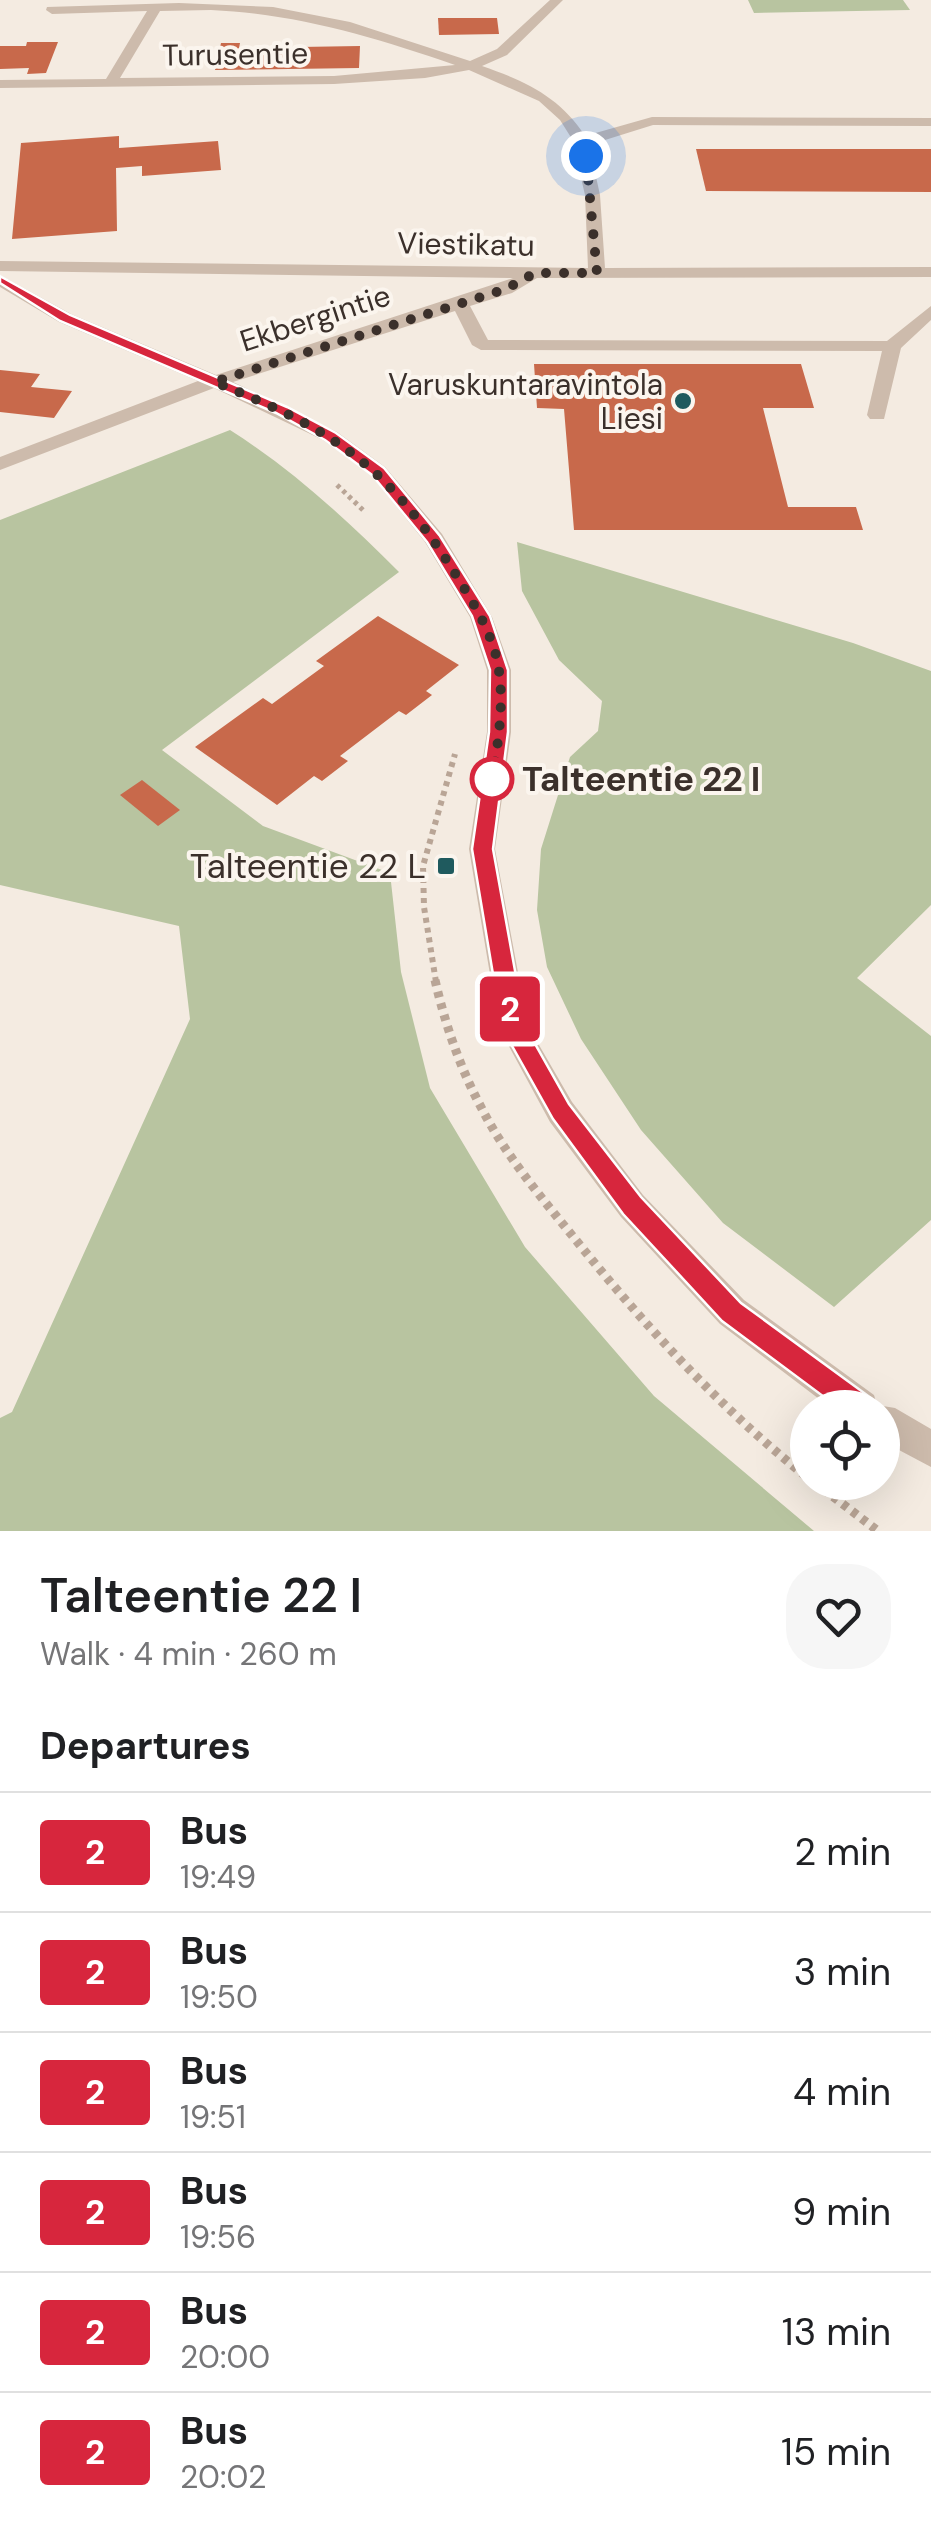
<!DOCTYPE html>
<meta charset="utf-8">
<style>
:root{--surface:#fff;--page:#f6f6f6;--text:#202124;--muted:#757577;--line:#e0e0e0}
body{margin:0;font-family:"DM Sans",sans-serif;background:var(--page);color:var(--text);height:100vh;display:flex;flex-direction:column;font-size:38px;white-space:nowrap}
*{box-sizing:border-box;margin:0}
p{font-size:32px;color:var(--muted)}
.icon{flex:none;width:55px;height:55px;fill:none;stroke:currentColor;stroke-width:2;stroke-linecap:round;stroke-linejoin:round}
.map{position:relative;height:1531px;overflow:hidden}
.sheet{display:flex;flex-direction:column;background:var(--surface);flex:1}
.sheet>*{flex:none}
.badge{padding:0 20px;border-radius:8px;font-size:35px;line-height:65px}
.buttons{position:absolute;left:790px;top:1390px;display:grid;gap:20px}
.buttons a{display:grid;place-items:center;width:110px;height:110px;border-radius:50%;background:var(--surface);box-shadow:0 10px 40px #0002;font-size:50px}
.you{position:absolute;width:50px;height:50px;margin:-25px;border:8px solid #fff;border-radius:50%;background:#1a73e8;box-shadow:0 0 0 15px #1a73e833}
.map>.badge{position:absolute;translate:-50% -50%;box-shadow:0 0 0 5px #fff}
h2{padding:0 40px;font-size:38px;line-height:90px}
.round{display:grid;place-items:center;flex:none;width:105px;height:105px;border-radius:40px;background:var(--page)}
.headline{display:flex;align-items:center;justify-content:space-between;height:170px;padding:0 40px}
h1{font-size:48px;font-weight:600;line-height:75px}
ul{padding:0;list-style:none}
li{display:flex;align-items:center;gap:30px;height:120px;padding:0 40px;border-top:2px solid var(--line)}
li div{flex:1}
li b{display:block;font-size:38px}
li em{font-style:normal}
li .badge{min-width:110px;font-weight:700;text-align:center}
.map>svg:first-child{display:block}
.green{fill:#b8c4a0}
.building{fill:#c8694b}
.lines{fill:none;stroke-linecap:round;stroke-linejoin:round}
.path-far2{stroke:#b9a596;stroke-width:5;stroke-dasharray:4 4;stroke-linecap:butt}
.path-far1{stroke:#b9a596;stroke-width:6;stroke-dasharray:5 5;stroke-linecap:butt}
.path{stroke:#b9a596;stroke-width:9;stroke-dasharray:6 6;stroke-linecap:butt}
.minor{fill:#cdbbac;fill-rule:evenodd}
.line{fill:#d7263d;stroke:#fff;stroke-width:2.5}
.walk{stroke:#3b302b;stroke-width:10;stroke-dasharray:0 18}
.poi-dot{fill:#1f5a5e;stroke:#fbf5ee;stroke-width:4}
.stop-dot{fill:#fff;stroke:#d7263d;stroke-width:5}
.labels{text-anchor:middle;dominant-baseline:central;stroke-width:8;stroke-linejoin:round;paint-order:stroke}
.far-street-label{font-size:30px;fill:#3b302b;stroke:#fbf5ee}
.far-poi-label{font-size:30px;fill:#3b302b;stroke:#fbf5ee;text-anchor:end}
.stop-label{font-size:35px;font-weight:bold;fill:#3b302b;stroke:#fbf5ee;text-anchor:start}
.poi-label{font-size:35px;fill:#3b302b;stroke:#fbf5ee;text-anchor:end}
</style>
<div class="map">
<svg width="931" height="1531" viewBox="0 0 931 1531">
<rect width="100%" height="100%" fill="#f4ebe1"/>
<g class="green">
<polygon points="748,0 903,0 910,10 754,13"/>
<path d="M 230,430 C 293,470 346,519 399,572 L 162,750 L 263,826 L 390,873 L 401,972 L 430,1088 L 525,1247 L 654,1396 L 814,1531 L 0,1531 L 0,1418 L 12,1412 L 190,1019 L 179,926 L 0,885 L 0,520 Z"/>
<polygon points="517,542 853,643 931,671 931,905 857,978 931,1036 931,1220 834,1307 723,1223 641,1130 581,1039 547,967 537,910 541,849 570,757 598,731 602,701 559,660 522,591"/>
</g>
<g class="building">
<polygon points="438,18 497,18 499,34 439,35"/>
<polygon points="27,42 58,42 46,73 27,74 29,68 0,69 0,46 26,46"/>
<polygon points="221,43 240,43 239,48 360,46 359,68 215,70"/>
<polygon points="119,136 119,148 218,141 221,170 142,176 142,166 116,168 117,231 12,239 21,143"/>
<polygon points="696,149 931,149 931,192 706,191"/>
<polygon points="534,364 801,364 814,408 763,408 788,507 856,507 863,530 574,530 564,409 537,408"/>
<polygon points="0,370 40,374 31,387 72,391 54,418 0,412"/>
<polygon points="378,616 459,665 426,691 432,695 406,715 399,711 340,756 348,761 322,781 314,776 277,805 195,747 263,698 272,704 324,666 316,661"/>
<polygon points="142,780 180,810 158,826 120,795"/>
</g>
<g class="lines">
<polyline class="path-far2" points="337,485 364,511"/>
<polyline class="path-far1" points="436,982 424,907 423,866 455,754"/>
<g class="path">
<path d="M 435,980 C 445,1024 460,1068 482,1109 C 506,1156 541,1197 575,1239 C 645,1326 720,1408 808,1478"/>
<polyline points="814,1482 878,1531"/>
</g>
<path class="minor" d="M 550,0 L 563,0 L 507,55 L 482,66 C 525,81 560,97 585,136 L 652,117 L 931,118 L 931,126 L 653,125 L 589,145 L 600,195 L 605,268 L 931,267 L 931,277 L 537,278 L 512,293 L 470,306 L 488,340 L 887,341 L 931,306 L 931,320 L 901,348 L 884,419 L 870,419 L 867,415 L 882,351 L 481,350 L 472,345 L 455,311 L 233,382 L 337,432 L 385,467 L 442,534 L 492,617 L 511,670 L 511,732 L 495,849 L 528,1026 L 572,1102 L 643,1195 L 744,1300 L 874,1395 L 877,1405 L 895,1408 L 931,1429 L 931,1467 L 882,1441 L 882,1408 L 831,1408 L 720,1324 L 621,1217 L 550,1122 L 499,1028 L 469,849 L 487,732 L 487,670 L 470,617 L 425,542 L 371,475 L 323,440 L 214,388 L 0,470 L 0,457 L 198,381 L 59,322 L 0,287 L 0,275 L 71,314 L 216,375 L 513,278 L 0,271 L 0,261 L 588,268 L 585,195 L 572,139 L 560,120 L 539,101 L 469,70 L 425,78 L 334,84 L 0,88 L 0,80 L 106,79 L 147,11 L 52,14 L 46,10 L 47,7 L 179,3 L 273,7 L 350,22 L 470,61 L 497,49 ZM 211,10 C 297,14 373,37 455,65 L 334,76 L 120,78 L 160,11 Z"/>
</g>
<polygon class="line" points="0,276 70,315 287,407 336,433 384,468 440,536 490,616 508,670 508,732 493,849 525,1026 569,1104 641,1197 741,1303 871,1398 875,1408 871,1417 861,1421 851,1417 722,1321 623,1214 553,1119 502,1028 472,849 489,732 490,670 472,616 427,542 372,475 325,440 276,413 60,321 0,283"/>
<g class="lines">
<path class="walk" d="M 492,779 C 498,745 504,706 499,671 C 495,639 476,607 459,580 C 390,467 335,430 214,382 L 506,289 L 535,273 L 597,273 L 586,156"/>
</g>
<g class="poi-dot">
<circle cx="683" cy="401" r="10"/>
<rect x="436" y="856" width="20" height="20" rx="5"/>
</g>
<circle class="stop-dot" cx="492" cy="779" r="20"/>
<g class="labels">
<g class="far-street-label">
<text transform="translate(235 54) rotate(-1)">Turusentie</text>
<text transform="translate(466 244) rotate(1)">Viestikatu</text>
<text transform="translate(315 318) rotate(-18)">Ekbergintie</text>
</g>
<g class="far-poi-label">
<text x="663" y="384">Varuskuntaravintola<tspan x="663" dy="34">Liesi</tspan></text>
</g>
<g class="stop-label">
<text x="522" y="779">Talteentie 22 I</text>
</g>
<g class="poi-label">
<text x="426" y="866">Talteentie 22 L</text>
</g>
</g>
</svg>
<div class="buttons">
<a><svg class="icon" aria-label="locate" viewBox="0 0 24 24"><circle cx="12" cy="12" r="6"/><path d="M12 2v4M12 18v4M2 12h4M18 12h4"/></svg></a>
</div>
<div class="you" style="left:586px;top:156px"></div>
<b class="badge" style="left:510px;top:1009px;background:#d7263d;color:#fff">2</b>
</div>
<section class="sheet">
<div class="headline"><div><h1>Talteentie 22 I</h1><p>Walk · 4 min · 260 m</p></div><a class="round"><svg class="icon" aria-label="heart" viewBox="0 0 24 24"><path d="M12 20l-8-8c-3-5 5-10 8-4 3-6 11-1 8 4z"/></svg></a></div>
<h2>Departures</h2>
<ul>
<li><span class="badge" style="background:#d7263d;color:#fff">2</span><div><b>Bus</b><p>19:49</p></div><em>2 min</em></li>
<li><span class="badge" style="background:#d7263d;color:#fff">2</span><div><b>Bus</b><p>19:50</p></div><em>3 min</em></li>
<li><span class="badge" style="background:#d7263d;color:#fff">2</span><div><b>Bus</b><p>19:51</p></div><em>4 min</em></li>
<li><span class="badge" style="background:#d7263d;color:#fff">2</span><div><b>Bus</b><p>19:56</p></div><em>9 min</em></li>
<li><span class="badge" style="background:#d7263d;color:#fff">2</span><div><b>Bus</b><p>20:00</p></div><em>13 min</em></li>
<li><span class="badge" style="background:#d7263d;color:#fff">2</span><div><b>Bus</b><p>20:02</p></div><em>15 min</em></li>
</ul>
</section>
